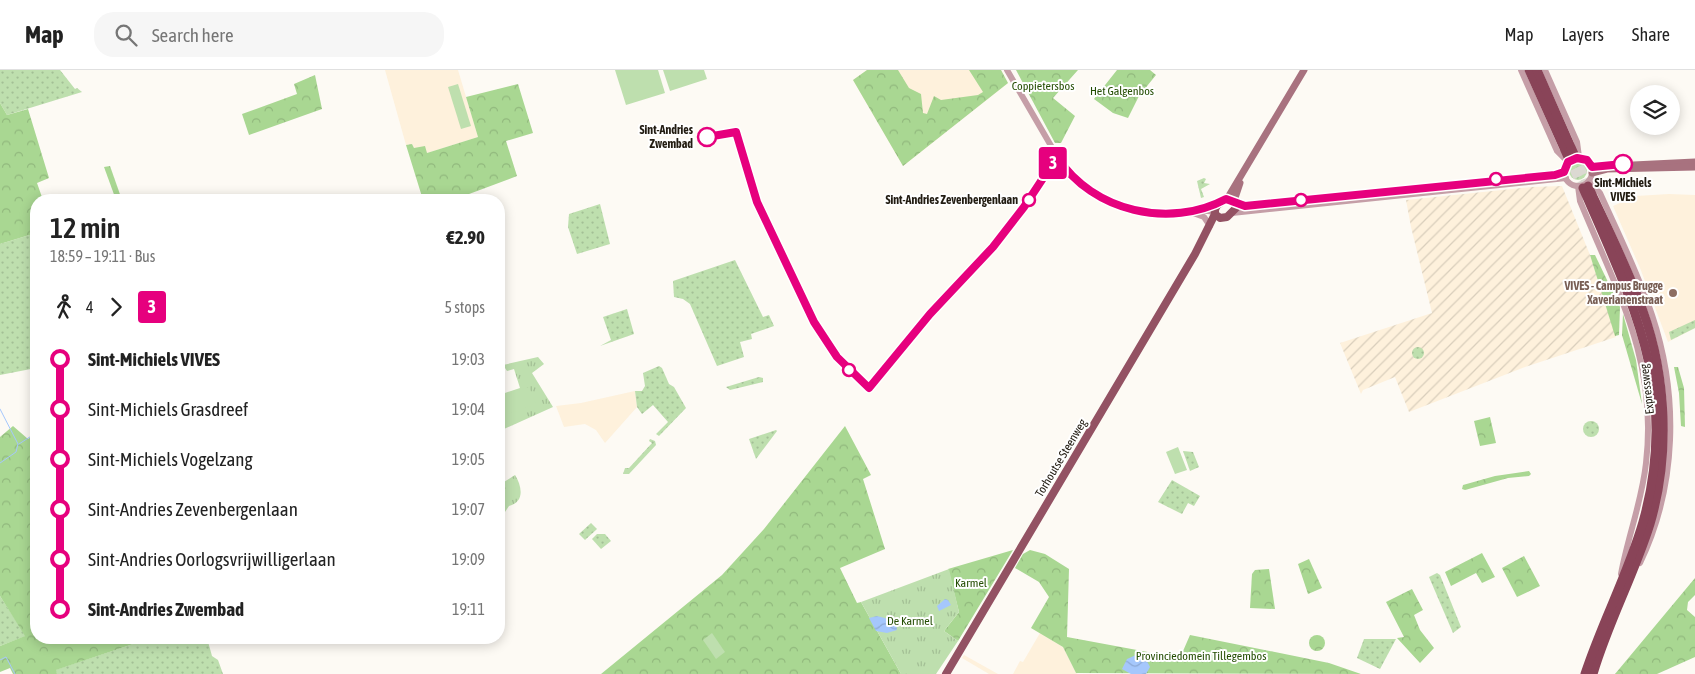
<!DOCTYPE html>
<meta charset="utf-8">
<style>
:root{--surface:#fff;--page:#f6f6f6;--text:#222;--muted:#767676;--line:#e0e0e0}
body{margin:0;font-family:"Asap Condensed",sans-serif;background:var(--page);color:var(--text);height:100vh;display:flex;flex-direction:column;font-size:19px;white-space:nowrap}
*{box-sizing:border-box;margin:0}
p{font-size:16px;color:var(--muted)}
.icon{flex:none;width:28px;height:28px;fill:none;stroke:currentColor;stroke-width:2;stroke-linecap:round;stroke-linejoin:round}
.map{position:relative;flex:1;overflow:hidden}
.panel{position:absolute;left:30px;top:124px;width:475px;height:450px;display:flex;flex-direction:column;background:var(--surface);border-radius:20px;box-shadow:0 2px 12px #0003}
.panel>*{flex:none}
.badge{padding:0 10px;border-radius:4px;font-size:18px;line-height:32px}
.fabs{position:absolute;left:1630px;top:15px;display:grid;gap:10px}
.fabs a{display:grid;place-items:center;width:50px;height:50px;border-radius:50%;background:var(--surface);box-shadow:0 2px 12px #0003;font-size:25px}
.map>.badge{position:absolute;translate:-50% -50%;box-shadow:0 0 0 2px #fff}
.legs{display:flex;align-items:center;gap:8px;height:55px;padding:0 20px;font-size:16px}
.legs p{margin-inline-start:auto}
.headline{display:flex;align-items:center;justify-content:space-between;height:85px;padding:0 20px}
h1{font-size:28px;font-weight:600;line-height:38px}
ul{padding:0 20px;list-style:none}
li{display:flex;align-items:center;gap:18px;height:50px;font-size:19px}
li i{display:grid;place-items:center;width:8px;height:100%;margin:0 6px;background:currentColor}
li i::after{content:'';width:12px;height:12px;margin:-6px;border:4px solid;border-radius:50%;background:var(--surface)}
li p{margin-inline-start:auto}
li:first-child i{background:linear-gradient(#0000 50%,currentColor 0)}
li:last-child i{background:linear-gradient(currentColor 50%,#0000 0)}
header{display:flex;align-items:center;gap:30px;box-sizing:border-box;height:70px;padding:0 25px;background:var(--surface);border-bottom:1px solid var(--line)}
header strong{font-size:24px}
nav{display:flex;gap:28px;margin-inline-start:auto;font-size:18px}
.search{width:350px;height:45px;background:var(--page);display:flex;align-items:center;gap:12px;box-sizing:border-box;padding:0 18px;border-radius:20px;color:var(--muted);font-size:19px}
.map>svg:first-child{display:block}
.built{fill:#fef1dc}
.industrial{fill:url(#industrial-furrows)}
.grass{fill:url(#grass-dots)}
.forest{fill:url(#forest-crowns)}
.park{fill:url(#park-tufts)}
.pitch{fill:#bedfae}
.water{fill:url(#water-waves)}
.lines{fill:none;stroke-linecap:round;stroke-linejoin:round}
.stream{stroke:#a5c7fc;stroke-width:1}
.trunk-tunnel{stroke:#dcd9d2;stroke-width:9;stroke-dasharray:9 4.5;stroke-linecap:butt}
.tertiary{stroke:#c59ea7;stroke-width:6}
.secondary{stroke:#a8727f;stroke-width:7}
.primary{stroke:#935263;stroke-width:8}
.trunk{stroke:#894458;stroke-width:9}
.line-1-casing{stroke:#fff;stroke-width:11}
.line-1{stroke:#e6007e;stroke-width:8}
.stop-1-dot{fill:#fff;stroke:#e6007e;stroke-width:2.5}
.education-dot{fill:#8d6e63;stroke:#fff;stroke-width:2}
.labels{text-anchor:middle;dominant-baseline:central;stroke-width:4;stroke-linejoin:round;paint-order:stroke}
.park-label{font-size:12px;fill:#254e04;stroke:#fff}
.stop-label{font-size:12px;font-weight:bold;fill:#221c12;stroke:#fff;text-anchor:end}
.education-label{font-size:12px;font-weight:bold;fill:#785e54;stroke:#fff;text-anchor:end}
.street-label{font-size:12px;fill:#221c12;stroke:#fff}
</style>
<header>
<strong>Map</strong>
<div class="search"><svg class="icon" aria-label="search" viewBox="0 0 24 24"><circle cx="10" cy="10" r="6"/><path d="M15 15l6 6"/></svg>Search here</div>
<nav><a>Map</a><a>Layers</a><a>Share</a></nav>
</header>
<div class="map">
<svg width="1695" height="604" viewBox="0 0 1695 604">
<defs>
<pattern id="industrial-furrows" width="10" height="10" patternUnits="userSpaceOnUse" patternTransform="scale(1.25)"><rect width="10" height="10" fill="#fef1dc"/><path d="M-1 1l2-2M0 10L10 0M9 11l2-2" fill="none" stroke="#d9cebc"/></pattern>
<pattern id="grass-dots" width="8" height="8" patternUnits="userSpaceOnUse" patternTransform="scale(1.25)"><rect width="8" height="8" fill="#bedfae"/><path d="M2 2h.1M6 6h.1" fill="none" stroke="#a3bf95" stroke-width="1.8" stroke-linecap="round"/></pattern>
<pattern id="forest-crowns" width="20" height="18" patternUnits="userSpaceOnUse" patternTransform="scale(1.25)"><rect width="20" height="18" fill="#a9d792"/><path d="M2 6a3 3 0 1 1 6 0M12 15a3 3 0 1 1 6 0" fill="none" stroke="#91b87d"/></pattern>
<pattern id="park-tufts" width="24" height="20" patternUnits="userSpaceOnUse" patternTransform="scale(1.25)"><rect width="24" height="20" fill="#bedfae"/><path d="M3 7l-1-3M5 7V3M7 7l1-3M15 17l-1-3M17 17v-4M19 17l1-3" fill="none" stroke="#a3bf95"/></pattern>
<pattern id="water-waves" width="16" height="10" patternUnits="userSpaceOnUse" patternTransform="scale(1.25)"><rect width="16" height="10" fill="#a5c7fc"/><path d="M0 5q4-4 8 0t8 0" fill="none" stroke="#8eaad7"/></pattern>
</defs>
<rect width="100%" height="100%" fill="#fdfaf4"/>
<g class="built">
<polygon points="385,0 458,0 478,67 427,83 414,78 412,74 406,75"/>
<polygon points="867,0 1001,0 1008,13 903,96 853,10"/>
<polygon points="1669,124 1695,125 1695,258 1668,272 1640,198 1613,136 1636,126"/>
<polygon points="635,321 637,337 605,373 596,360 585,354 564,357 556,336 581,333"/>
<polygon points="1040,563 1063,577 1076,603 1078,604 1013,604 1020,591 1023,592"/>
<polygon points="964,585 998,604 989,604 962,588"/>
</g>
<polygon class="industrial" points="1562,116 1590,185 1616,267 1525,297 1409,342 1395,307 1363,320 1361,324 1340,273 1432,243 1411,157 1406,130 1531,117"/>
<g class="grass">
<polygon points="0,0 60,0 75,19 77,18 82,22 7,45 0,33"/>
<circle cx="1578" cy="101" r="9"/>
<polygon points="1204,108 1206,109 1204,113 1210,114 1201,119 1204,127 1201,128 1197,111"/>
<polygon points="600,134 610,174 577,184 568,157 569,144"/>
<polygon points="36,163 36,298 0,305 0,174"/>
<polygon points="735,190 763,247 769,245 774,256 751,264 752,269 740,272 744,287 717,296 690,234 683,229 674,227 673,211"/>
<polygon points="627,239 634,264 600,276 611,270 603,247"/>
<polygon points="1695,250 1695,258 1671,270 1669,262"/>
<circle cx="1418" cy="283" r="6"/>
<polygon points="659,296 662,298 669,314 674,317 686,338 659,366 656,364 668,352 653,335 642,344 637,337 635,321 642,321 645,316 643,303"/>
<polygon points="759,307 763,308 763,312 730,320 726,317"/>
<circle cx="1591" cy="359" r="8"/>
<polygon points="776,360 777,361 756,389 749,369"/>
<polygon points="650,369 655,371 656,375 629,404 623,404 625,398 629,398 652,373 649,371"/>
<polygon points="1183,381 1193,382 1199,397 1190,401"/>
<polygon points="1172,410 1200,426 1194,436 1188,433 1182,444 1158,432"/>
<polygon points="591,453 597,459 585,470 579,464"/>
<polygon points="597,464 605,464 611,471 601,479 592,469"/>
<polygon points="1437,503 1440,505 1461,557 1453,563 1429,507"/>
<polygon points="0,526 26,566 0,576"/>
<polygon points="151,568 207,568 212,586 218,590 223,604 57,604 55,600"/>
<polygon points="1364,569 1396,569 1380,599 1357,588"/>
</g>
<g class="forest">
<polygon points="867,0 898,0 909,18 921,24 923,43 927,44 934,26 941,30 978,25 983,22 969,0 1001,0 1008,13 903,96 853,10"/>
<polygon points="1016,0 1078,0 1053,28 1075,46 1061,73 1055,73"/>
<polygon points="1117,0 1150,0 1156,5 1139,26 1128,48 1113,43 1094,29"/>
<polygon points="315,5 322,39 249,65 242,44 297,24 294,14"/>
<polygon points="518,14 533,63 506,71 517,106 453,130 423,130 406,75 412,74 414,78 425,76 427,83 478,67 466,27"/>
<polygon points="0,33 7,45 28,39 49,108 37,113 43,130 36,130 36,163 0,174"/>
<polygon points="110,96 122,130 116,130 104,97"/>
<polygon points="1590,185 1595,185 1620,237 1619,265 1615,266"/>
<polygon points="1623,244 1636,290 1642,334 1622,265"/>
<polygon points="1674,297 1678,297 1684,318 1685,357 1681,356 1679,323"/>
<polygon points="1490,347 1496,373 1480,376 1474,351"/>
<polygon points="13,356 28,369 36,363 36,568 151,568 56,600 57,604 13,604 10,598 0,602 0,576 25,566 0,526 0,367"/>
<polygon points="845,356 871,405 863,409 885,479 840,498 857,533 861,532 901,604 601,604 722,505 764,459"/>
<polygon points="1529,401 1531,404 1529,406 1508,408 1465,420 1462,419 1463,415 1495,406"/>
<polygon points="1013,480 958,571 944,561 959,542 948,499"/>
<polygon points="1030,480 1045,484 1069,499 1067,567 1180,588 1190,565 1329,593 1361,604 1076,603 1063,577 1031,558 1049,527 1039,512 1015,498 1023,484"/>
<polygon points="1482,483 1495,507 1482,513 1476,503 1451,516 1445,502"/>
<polygon points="1524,486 1540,516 1517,527 1502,498"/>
<polygon points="1309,489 1322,518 1308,524 1298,494"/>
<polygon points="1269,499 1275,539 1250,538 1252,504 1255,500"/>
<polygon points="1695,508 1695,525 1688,532 1687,540 1695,547 1695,587 1657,604 1615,604"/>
<polygon points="1412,519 1423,540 1414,545 1420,560 1434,578 1420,593 1397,568 1404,567 1386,532"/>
<circle cx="1317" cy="573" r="8"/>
</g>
<g class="park">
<polygon points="538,287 544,294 532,303 553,337 504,359 499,366 499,325 520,318 514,299 507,301 503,295"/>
<path d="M 515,405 C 522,416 525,432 509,436 L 505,442 L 502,442 L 499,432 L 499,415 Z"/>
<polygon points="949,499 959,542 944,561 958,571 936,604 901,604 861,532"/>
</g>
<g class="pitch">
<polygon points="615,0 658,0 665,23 626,35"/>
<polygon points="663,0 704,0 707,9 670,21"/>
<polygon points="458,14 471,56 461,59 448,17"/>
<polygon points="529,317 536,334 505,345 499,327"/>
<polygon points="1178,377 1187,400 1175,404 1166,382"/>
<polygon points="712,563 725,582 716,589 703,570"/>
</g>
<g class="water">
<polygon points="945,529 948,530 951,535 939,541 937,536"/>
<polygon points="877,546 896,551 897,560 887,563 876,561 869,548"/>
<polygon points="1136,585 1147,591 1150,597 1146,604 1131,604 1122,599 1127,589"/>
</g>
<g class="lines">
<g class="stream">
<polyline points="0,339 18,374 16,382 0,393"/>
<polyline points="19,374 36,363"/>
<polyline points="0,590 6,587 15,604"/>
</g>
<g class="trunk-tunnel">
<polyline points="1574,84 1588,116"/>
<polyline points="1568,87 1583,118"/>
</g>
<g class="tertiary">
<path d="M 1007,0 L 1061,93 C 1085,123 1124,145 1165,144 C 1181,143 1199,138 1214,142"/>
<polyline points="1521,0 1557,81 1568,92"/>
<polyline points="1545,0 1577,72 1579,87"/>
<circle cx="1578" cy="102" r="14"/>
<path d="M 1589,111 L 1600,123 C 1618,163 1638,203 1652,245 C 1679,326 1677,416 1640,493"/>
<path d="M 1578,116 L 1580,131 C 1617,221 1658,291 1646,393 C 1642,431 1628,466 1621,504"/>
<polyline points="1236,134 1247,136 1564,102"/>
<polyline points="1193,143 1204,147 1210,156"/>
<polyline points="1232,143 1566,108"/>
</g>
<g class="secondary">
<polyline points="1592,97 1695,92"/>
<polyline points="1592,103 1607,99 1695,97"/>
<polyline points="1227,129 1304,0"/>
<polyline points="1234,131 1240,113"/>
</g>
<g class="primary">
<path d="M 1227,129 L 1234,131 L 1236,138 L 1227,147 L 1220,148 L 1215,144 C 1213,136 1220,132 1227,129 Z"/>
<polyline points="946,604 1195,184 1215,144"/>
</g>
<g class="trunk">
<polyline points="1529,0 1568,87"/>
<polyline points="1537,0 1574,84"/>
<path d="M 1588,116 C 1607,157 1628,198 1643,241 C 1667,308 1670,386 1650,454 C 1634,505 1608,553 1593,604"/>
<path d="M 1583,118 C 1633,234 1680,321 1643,452 C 1628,504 1602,552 1585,604"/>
</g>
</g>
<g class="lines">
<g class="line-1-casing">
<path id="line-1" d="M 707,67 L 736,62 L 757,132 L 814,252 L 837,287 L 869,318 L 930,244 L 993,177 L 1024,137 L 1057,87 C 1093,142 1170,159 1226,129 L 1245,136 L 1555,105 L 1564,102 L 1568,92 L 1577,88 L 1587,90 L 1592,97 L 1623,94"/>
</g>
<use href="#line-1" class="line-1"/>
</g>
<g class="stop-1-dot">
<circle cx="707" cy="67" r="9"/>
<circle cx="1623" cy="94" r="9"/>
<circle cx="1496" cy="109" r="6"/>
<circle cx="1029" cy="130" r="6"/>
<circle cx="1301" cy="130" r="6"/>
<circle cx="849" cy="300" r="6"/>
</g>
<circle class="education-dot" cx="1673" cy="223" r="5"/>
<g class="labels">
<g class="park-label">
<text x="1043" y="16">Coppietersbos</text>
<text x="1122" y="21">Het Galgenbos</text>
<text x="971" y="513">Karmel</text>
<text x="910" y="551">De Karmel</text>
<text x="1201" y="586">Provinciedomein Tillegembos</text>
</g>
<g class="stop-label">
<text x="693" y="60">Sint-Andries<tspan x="693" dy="14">Zwembad</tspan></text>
<text x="1623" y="113" text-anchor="middle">Sint-Michiels<tspan x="1623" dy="14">VIVES</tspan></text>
<text x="1018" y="130">Sint-Andries Zevenbergenlaan</text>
</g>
<g class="education-label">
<text x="1663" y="216">VIVES - Campus Brugge<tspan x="1663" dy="14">Xaverianenstraat</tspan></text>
</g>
<g class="street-label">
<text transform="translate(1647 319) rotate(-97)">Expressweg</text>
<text transform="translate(1061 388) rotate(-59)">Torhoutse Steenweg</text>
</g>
</g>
</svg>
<div class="fabs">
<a><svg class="icon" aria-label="layers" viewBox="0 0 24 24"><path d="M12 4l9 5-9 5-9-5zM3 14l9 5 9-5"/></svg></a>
</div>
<b class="badge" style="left:1053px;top:93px;background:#e6007e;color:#fff">3</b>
<section class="panel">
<div class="headline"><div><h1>12 min</h1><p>18:59 – 19:11 · Bus</p></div><b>€2.90</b></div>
<div class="legs"><svg class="icon" aria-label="walk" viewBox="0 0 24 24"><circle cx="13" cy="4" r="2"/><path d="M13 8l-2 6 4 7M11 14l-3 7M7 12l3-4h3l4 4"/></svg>4<svg class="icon" aria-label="forward" viewBox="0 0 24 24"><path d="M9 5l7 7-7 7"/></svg><b class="badge" style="background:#e6007e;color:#fff">3</b><p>5 stops</p></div>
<ul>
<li><i style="color:#e6007e"></i><b>Sint-Michiels VIVES</b><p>19:03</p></li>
<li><i style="color:#e6007e"></i><span>Sint-Michiels Grasdreef</span><p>19:04</p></li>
<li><i style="color:#e6007e"></i><span>Sint-Michiels Vogelzang</span><p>19:05</p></li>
<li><i style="color:#e6007e"></i><span>Sint-Andries Zevenbergenlaan</span><p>19:07</p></li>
<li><i style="color:#e6007e"></i><span>Sint-Andries Oorlogsvrijwilligerlaan</span><p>19:09</p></li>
<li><i style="color:#e6007e"></i><b>Sint-Andries Zwembad</b><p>19:11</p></li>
</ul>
</section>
</div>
